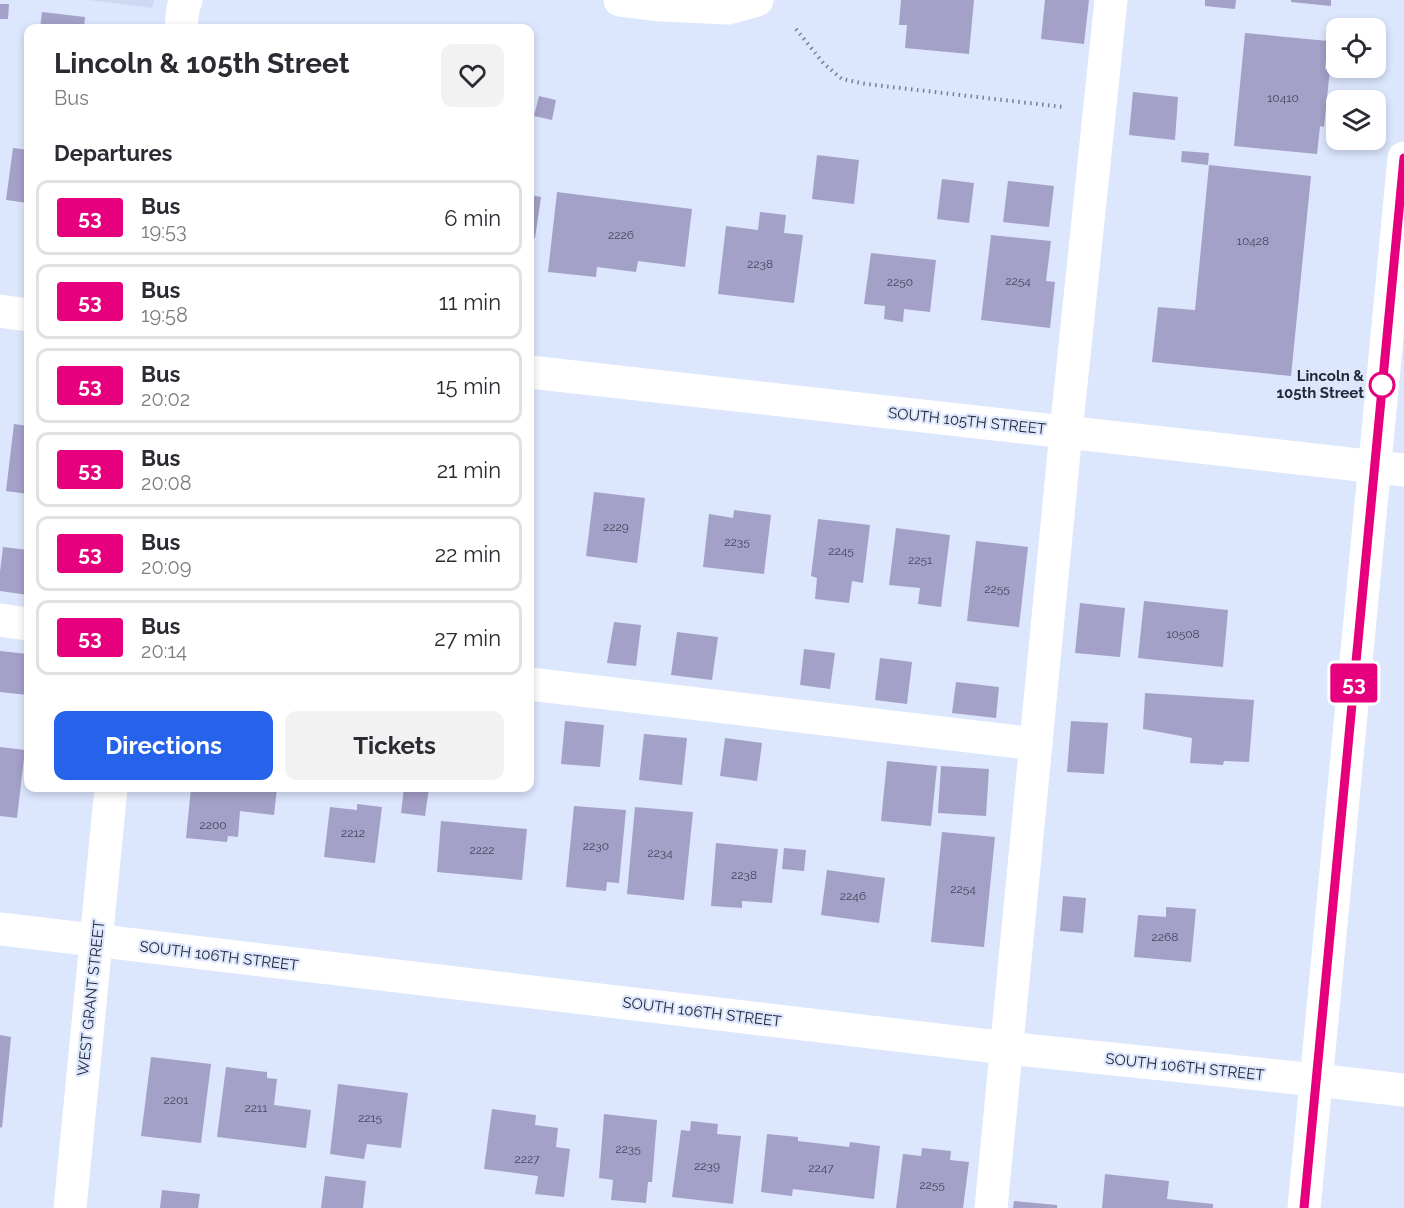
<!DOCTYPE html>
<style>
:root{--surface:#fff;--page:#f2f2f3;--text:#2b2b33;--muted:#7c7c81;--line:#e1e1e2;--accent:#2563eb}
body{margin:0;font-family:Raleway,sans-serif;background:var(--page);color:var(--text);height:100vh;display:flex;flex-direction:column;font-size:22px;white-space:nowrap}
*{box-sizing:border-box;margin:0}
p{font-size:20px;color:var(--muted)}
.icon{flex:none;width:33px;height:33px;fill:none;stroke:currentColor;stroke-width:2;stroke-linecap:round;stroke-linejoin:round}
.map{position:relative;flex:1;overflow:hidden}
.sheet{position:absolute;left:24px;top:24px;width:510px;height:768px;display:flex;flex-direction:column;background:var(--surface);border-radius:12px;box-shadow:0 3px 9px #0003}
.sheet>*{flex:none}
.badge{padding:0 12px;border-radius:4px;font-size:21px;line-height:39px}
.tools{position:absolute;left:1326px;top:18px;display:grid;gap:12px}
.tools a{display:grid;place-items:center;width:60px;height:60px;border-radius:12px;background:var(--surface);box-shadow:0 3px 9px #0003;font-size:30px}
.map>.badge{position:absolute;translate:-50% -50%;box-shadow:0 0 0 3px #fff}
h2{padding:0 30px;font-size:22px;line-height:54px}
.round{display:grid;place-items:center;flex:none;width:63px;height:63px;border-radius:12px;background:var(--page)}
.summary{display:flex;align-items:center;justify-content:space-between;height:102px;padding:0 30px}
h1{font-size:28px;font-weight:700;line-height:45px}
.action{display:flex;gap:12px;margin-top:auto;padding:12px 30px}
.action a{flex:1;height:69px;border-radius:12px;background:var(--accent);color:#fff;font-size:24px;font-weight:700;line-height:69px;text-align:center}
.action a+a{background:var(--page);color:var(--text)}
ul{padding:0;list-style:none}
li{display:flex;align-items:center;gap:18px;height:75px;margin:0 12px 9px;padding:0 18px;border:3px solid var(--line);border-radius:12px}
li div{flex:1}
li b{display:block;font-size:22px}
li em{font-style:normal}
li .badge{min-width:66px;font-weight:700;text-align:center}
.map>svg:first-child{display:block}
.built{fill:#cdd8f2}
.building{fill:#a4a1c8}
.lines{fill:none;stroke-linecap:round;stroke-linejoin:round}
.path{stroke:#787f92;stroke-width:4;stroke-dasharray:1.5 4.5;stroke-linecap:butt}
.minor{stroke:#fff;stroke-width:33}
.major{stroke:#fff;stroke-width:33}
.line-casing{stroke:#fff;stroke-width:14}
.line{stroke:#e6007e;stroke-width:9}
.stop-dot{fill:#fff;stroke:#e6007e;stroke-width:3}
.labels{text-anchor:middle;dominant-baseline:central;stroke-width:4.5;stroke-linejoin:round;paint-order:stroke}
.number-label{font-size:12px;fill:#43465b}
.stop-label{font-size:15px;font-weight:bold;fill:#232837;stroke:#dce6fd;text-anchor:end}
.street-label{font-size:15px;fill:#232837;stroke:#dce6fd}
</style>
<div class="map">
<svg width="1404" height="1208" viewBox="0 0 1404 1208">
<rect width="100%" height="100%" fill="#dce6fd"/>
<polygon class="built" points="89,0 154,0 152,8"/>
<g class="building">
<polygon points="901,0 974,0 969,54 905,48 907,25 899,25"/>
<polygon points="1045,0 1089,0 1084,44 1041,39"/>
<polygon points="1205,0 1236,0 1235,9 1205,6"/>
<polygon points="1291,0 1331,0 1331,6 1291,2"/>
<polygon points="0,4 9,4 8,19 0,19"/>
<polygon points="42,12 85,17 84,28 40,28"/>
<polygon points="1245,33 1328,41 1325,69 1330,69 1324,127 1320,126 1317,154 1234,146"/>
<polygon points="1133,92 1178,97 1175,140 1129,135"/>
<polygon points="539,96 556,100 552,120 534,116"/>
<polygon points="13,148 28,150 28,203 6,200"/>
<polygon points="1182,151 1209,153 1208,165 1181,162"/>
<polygon points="817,155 859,160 854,204 812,199"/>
<polygon points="1209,165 1311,176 1291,376 1152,362 1158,307 1195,310"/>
<polygon points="942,179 974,183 969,223 937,219"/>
<polygon points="1008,181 1054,186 1049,227 1003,222"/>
<polygon points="557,192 692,209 685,267 638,261 636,272 597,267 596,277 548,272"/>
<polygon points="530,195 541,197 535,238 530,237"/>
<polygon points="760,212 786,215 784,233 803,235 794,303 718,294 726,226 758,230"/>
<polygon points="991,235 1051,241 1046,281 1055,282 1050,328 981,320"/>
<polygon points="871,253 936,260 930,312 904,309 903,322 884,319 885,306 864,304"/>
<polygon points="14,424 28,426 28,494 6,491"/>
<polygon points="594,492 645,498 637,563 586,556"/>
<polygon points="734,510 771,515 764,574 703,567 709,514 733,518"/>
<polygon points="818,519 870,525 863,583 852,581 849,603 815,599 817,578 811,576"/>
<polygon points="896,528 950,535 941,607 918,604 920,588 889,585"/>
<polygon points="976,541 1028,547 1019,627 967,621"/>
<polygon points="3,547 28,550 28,595 0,591 0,572"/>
<polygon points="1144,601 1228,610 1223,667 1138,658"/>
<polygon points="1080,603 1125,608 1120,657 1075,653"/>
<polygon points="614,622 641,625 636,666 607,663"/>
<polygon points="677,632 718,637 712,680 671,675"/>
<polygon points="804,649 835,653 830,689 800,685"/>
<polygon points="0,651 28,654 28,695 0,692"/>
<polygon points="880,658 912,662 907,704 875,700"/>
<polygon points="956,682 999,687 996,718 952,713"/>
<polygon points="1145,693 1254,700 1249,762 1224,761 1223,765 1190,763 1192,738 1143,729"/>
<polygon points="565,721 604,725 600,767 561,764"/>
<polygon points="1071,721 1108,723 1104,774 1067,772"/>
<polygon points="644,734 687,738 682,785 639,780"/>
<polygon points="725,738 762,743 757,781 720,776"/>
<polygon points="0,747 25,750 17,818 0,816"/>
<polygon points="887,761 937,766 931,826 881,821"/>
<polygon points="941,766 989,769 986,816 938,813"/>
<polygon points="191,788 277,788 274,815 240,811 238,837 228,836 227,842 186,838"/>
<polygon points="404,788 429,788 425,816 401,813"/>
<polygon points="357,804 382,807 375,863 324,857 330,807 357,810"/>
<polygon points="574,806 626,810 619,883 607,882 606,891 566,887"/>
<polygon points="635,807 693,812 684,900 627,894"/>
<polygon points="441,821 527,829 522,880 437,872"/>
<polygon points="942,832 995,837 984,947 931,942"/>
<polygon points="716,843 778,849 772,903 742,901 742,908 711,906"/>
<polygon points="784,848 806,850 804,871 782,869"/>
<polygon points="827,870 885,878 879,923 821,915"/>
<polygon points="1063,896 1086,898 1083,933 1060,931"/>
<polygon points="1166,907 1196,909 1191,962 1134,957 1138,915 1166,917"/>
<polygon points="0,1035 11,1037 2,1128 0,1127"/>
<polygon points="151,1057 211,1064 201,1143 141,1136"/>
<polygon points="226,1067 267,1072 267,1078 277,1079 274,1105 311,1110 306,1148 217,1137"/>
<polygon points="338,1084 408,1093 401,1148 367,1144 364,1159 330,1154"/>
<polygon points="492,1109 536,1115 535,1125 558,1128 556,1147 570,1149 564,1197 535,1194 538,1176 484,1169"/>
<polygon points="604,1114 657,1120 652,1182 648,1182 646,1203 611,1200 613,1180 599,1178"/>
<polygon points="691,1121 718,1124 717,1134 741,1136 733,1204 672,1197 681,1130 690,1131"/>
<polygon points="767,1134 798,1137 798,1141 849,1147 850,1142 880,1146 874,1199 793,1189 792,1196 761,1192"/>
<polygon points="922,1148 951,1151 950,1160 969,1162 963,1208 896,1208 903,1154 921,1156"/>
<polygon points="1105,1174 1169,1181 1167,1199 1213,1204 1213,1208 1102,1208"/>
<polygon points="325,1176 366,1181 363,1208 321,1208"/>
<polygon points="162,1190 200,1194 198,1208 160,1208"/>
<polygon points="1014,1201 1057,1205 1057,1208 1013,1208"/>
</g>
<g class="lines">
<polyline class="path" points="796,29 824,64 842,79 866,84 1063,107"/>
<g class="minor">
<polyline points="620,0 661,5 728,8 757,0"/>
<polyline points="181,28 183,8 186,0"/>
<polyline points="0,311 28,315"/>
<polyline points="530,372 1404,470"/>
<polyline points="0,620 28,624"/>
<polyline points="530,684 1036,744"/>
<polyline points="0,929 1006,1048 1316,1080 1404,1090"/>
<polyline points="70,1208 111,788"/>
<polyline points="991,1208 1066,432 1111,0"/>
</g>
<polyline class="major" points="1304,1208 1404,158"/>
</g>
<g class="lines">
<g class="line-casing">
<polyline id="line" points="1304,1208 1404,158"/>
</g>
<use href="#line" class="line"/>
</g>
<circle class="stop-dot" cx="1382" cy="385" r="12"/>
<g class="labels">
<g class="number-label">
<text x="1283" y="98">10410</text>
<text x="621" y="235">2226</text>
<text x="1253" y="241">10428</text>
<text x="760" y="264">2238</text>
<text x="1018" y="281">2254</text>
<text x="900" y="282">2250</text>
<text x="616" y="527">2229</text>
<text x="737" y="542">2235</text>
<text x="841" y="551">2245</text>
<text x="920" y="560">2251</text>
<text x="997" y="589">2255</text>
<text x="1183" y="634">10508</text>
<text x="213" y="825">2200</text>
<text x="353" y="833">2212</text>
<text x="596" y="846">2230</text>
<text x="482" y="850">2222</text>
<text x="660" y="853">2234</text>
<text x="744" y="875">2238</text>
<text x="963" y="889">2254</text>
<text x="853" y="896">2246</text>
<text x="1165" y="937">2268</text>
<text x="176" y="1100">2201</text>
<text x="256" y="1108">2211</text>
<text x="370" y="1118">2215</text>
<text x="628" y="1149">2235</text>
<text x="527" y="1159">2227</text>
<text x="707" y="1166">2239</text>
<text x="821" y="1168">2247</text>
<text x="932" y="1185">2255</text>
</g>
<g class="stop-label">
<text x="1364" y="376">Lincoln &amp;<tspan x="1364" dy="17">105th Street</tspan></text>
</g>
<g class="street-label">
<text transform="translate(967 421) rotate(6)">SOUTH 105TH STREET</text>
<text transform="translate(219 956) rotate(7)">SOUTH 106TH STREET</text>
<text transform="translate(91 998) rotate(-84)">WEST GRANT STREET</text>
<text transform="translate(702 1012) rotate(7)">SOUTH 106TH STREET</text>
<text transform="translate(1185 1067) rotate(6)">SOUTH 106TH STREET</text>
</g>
</g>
</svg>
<div class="tools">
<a><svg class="icon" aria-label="locate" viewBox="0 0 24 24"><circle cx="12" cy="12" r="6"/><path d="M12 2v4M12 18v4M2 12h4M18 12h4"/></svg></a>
<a><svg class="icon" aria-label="layers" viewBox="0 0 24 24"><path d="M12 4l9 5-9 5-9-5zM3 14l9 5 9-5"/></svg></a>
</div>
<b class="badge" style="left:1354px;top:683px;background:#e6007e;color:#fff">53</b>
<section class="sheet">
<div class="summary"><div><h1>Lincoln &amp; 105th Street</h1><p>Bus</p></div><a class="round"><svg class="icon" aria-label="heart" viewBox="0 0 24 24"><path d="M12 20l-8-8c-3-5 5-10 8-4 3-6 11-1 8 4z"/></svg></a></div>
<h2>Departures</h2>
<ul>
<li><span class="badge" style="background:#e6007e;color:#fff">53</span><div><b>Bus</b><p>19:53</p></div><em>6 min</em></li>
<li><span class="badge" style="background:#e6007e;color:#fff">53</span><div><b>Bus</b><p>19:58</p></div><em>11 min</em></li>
<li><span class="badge" style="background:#e6007e;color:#fff">53</span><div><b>Bus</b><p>20:02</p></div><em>15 min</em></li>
<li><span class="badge" style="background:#e6007e;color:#fff">53</span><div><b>Bus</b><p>20:08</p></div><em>21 min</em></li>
<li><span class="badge" style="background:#e6007e;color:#fff">53</span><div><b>Bus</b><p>20:09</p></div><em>22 min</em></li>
<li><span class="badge" style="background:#e6007e;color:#fff">53</span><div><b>Bus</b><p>20:14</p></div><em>27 min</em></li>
</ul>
<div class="action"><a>Directions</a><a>Tickets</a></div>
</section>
</div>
